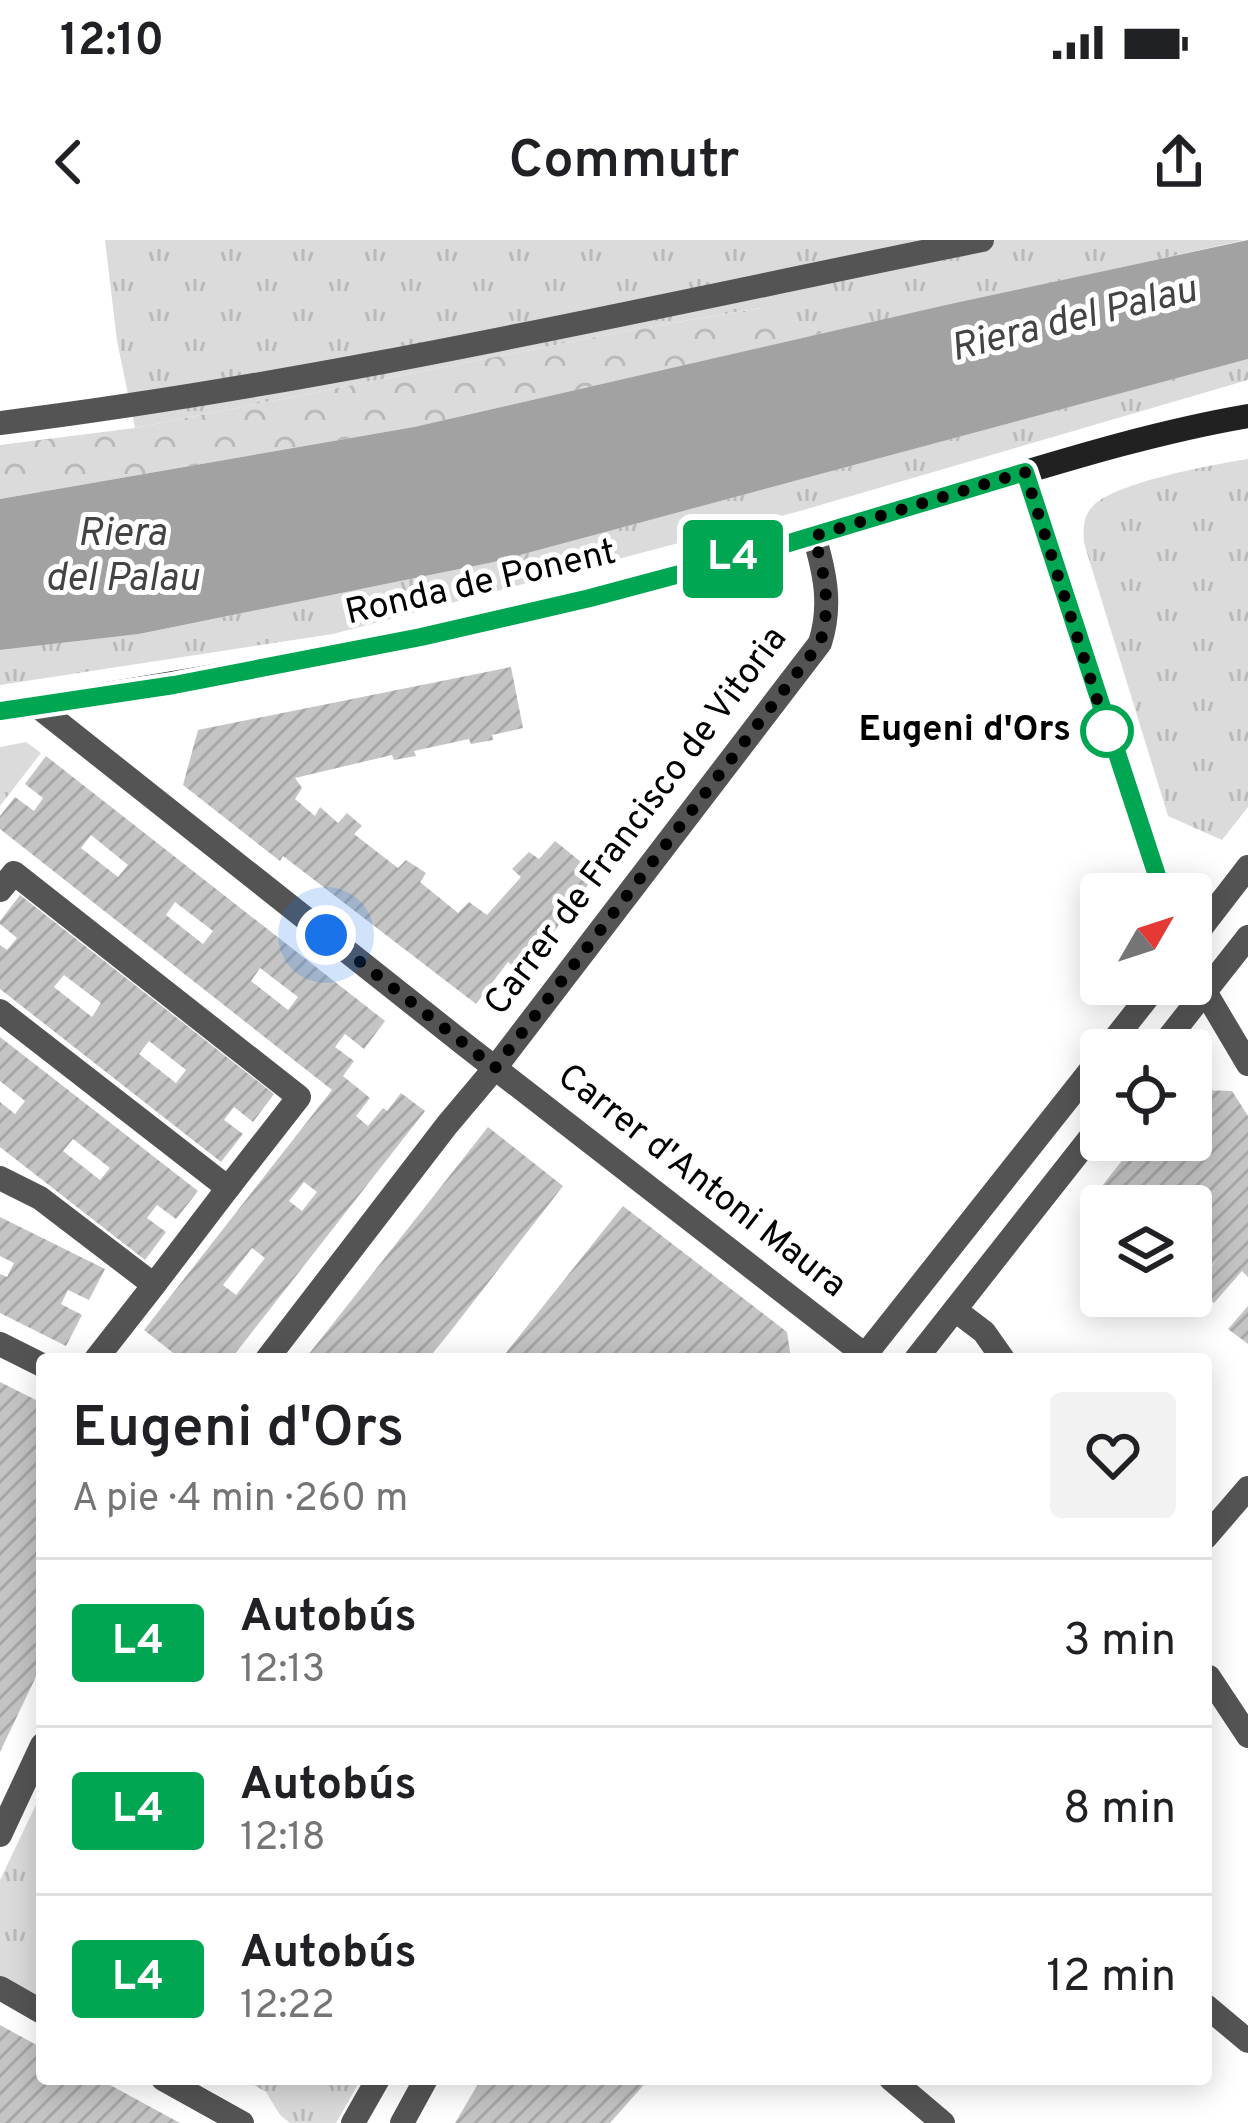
<!DOCTYPE html>
<html lang="es">
<meta charset="utf-8">
<style>
:root{--surface:#fff;--page:#f2f2f2;--text:#202124;--muted:#757577;--line:#e0e0e0}
body{margin:0;font-family:Overpass,sans-serif;background:var(--page);color:var(--text);height:100vh;display:flex;flex-direction:column;font-size:45px;white-space:nowrap}
*{box-sizing:border-box;margin:0}
p{font-size:39px;color:var(--muted)}
.icon{flex:none;width:66px;height:66px;fill:none;stroke:currentColor;stroke-width:2;stroke-linecap:round;stroke-linejoin:round}
.map{position:relative;flex:1;overflow:hidden}
.panel{position:absolute;left:36px;top:1113px;width:1176px;height:732px;display:flex;flex-direction:column;background:var(--surface);border-radius:12px;box-shadow:0 6px 30px #0003}
.panel>*{flex:none}
.badge{padding:0 24px;border-radius:9px;font-size:42px;line-height:78px}
.needle{width:78px;rotate:51deg}
.fabs{position:absolute;left:1080px;top:633px;display:grid;gap:24px}
.fabs a{display:grid;place-items:center;width:132px;height:132px;border-radius:12px;background:var(--surface);box-shadow:0 6px 30px #0003;font-size:60px}
.you{position:absolute;width:60px;height:60px;margin:-30px;border:9px solid #fff;border-radius:50%;background:#1a73e8;box-shadow:0 0 0 18px #1a73e833}
.map>.badge{position:absolute;translate:-50% -50%;box-shadow:0 0 0 6px #fff}
.round{display:grid;place-items:center;flex:none;width:126px;height:126px;border-radius:12px;background:var(--page)}
.head{display:flex;align-items:center;justify-content:space-between;height:204px;padding:0 36px}
h1{font-size:57px;font-weight:600;line-height:90px}
ul{padding:0;list-style:none}
li{display:flex;align-items:center;gap:36px;height:168px;padding:0 36px;border-top:3px solid var(--line)}
li div{flex:1}
li b{display:block;font-size:45px}
li em{font-style:normal}
li .badge{min-width:132px;font-weight:700;text-align:center}
.status{display:flex;justify-content:space-between;align-items:center;height:84px;padding:0 60px;background:var(--surface);direction:ltr}
.status svg{height:33px;fill:currentColor}
header{display:flex;justify-content:space-between;align-items:center;height:156px;padding:0 36px;background:var(--surface);font-size:54px;font-weight:600}
.map>svg:first-child{display:block}
.grass{fill:url(#grass-tufts)}
.forest{fill:url(#forest-crowns)}
.water{fill:#a2a2a2}
.building{fill:url(#building-hatch);fill-rule:evenodd}
.lines{fill:none;stroke-linecap:round;stroke-linejoin:round}
.minor{stroke:#545454;stroke-width:24}
.tertiary{stroke:#545454;stroke-width:24}
.secondary{stroke:#212121;stroke-width:24}
.line-casing{stroke:#fff;stroke-width:27}
.line{stroke:#00a651;stroke-width:18}
.walk{stroke:#000;stroke-width:12;stroke-dasharray:0 21.6}
.stop-dot{fill:#fff;stroke:#00a651;stroke-width:6}
.labels{text-anchor:middle;dominant-baseline:central;stroke-width:10;stroke-linejoin:round;paint-order:stroke}
.street-label{font-size:36px;fill:#000;stroke:#fff}
.stop-label{font-size:36px;font-weight:bold;fill:#000;stroke:#fff;text-anchor:end}
.water-label{font-size:39px;font-style:italic;fill:#434343;stroke:#fff}
</style>
<div class="status"><b>12:10</b><svg viewBox="0 0 49 12"><path d="M0 12V9h3v3zM5 12V6h3v6zM10 12V3h3v9zM15 12V0h3v12zM26 1h20v11H26zM47 4h2v5h-2z"/></svg></div>
<header><svg class="icon" aria-label="back" viewBox="0 0 24 24"><path d="M15 5l-7 7 7 7"/></svg>Commutr<svg class="icon" aria-label="share" viewBox="0 0 24 24"><path d="M12 15V3M7 8l5-5 5 5M5 13v7h14v-7"/></svg></header>
<div class="map">
<svg width="1248" height="1883" viewBox="0 0 1248 1883">
<defs>
<pattern id="grass-tufts" width="24" height="20" patternUnits="userSpaceOnUse" patternTransform="scale(3)"><rect width="24" height="20" fill="#dbdbdb"/><path d="M3 7l-1-3M5 7V3M7 7l1-3M15 17l-1-3M17 17v-4M19 17l1-3" fill="none" stroke="#bababa"/></pattern>
<pattern id="forest-crowns" width="20" height="18" patternUnits="userSpaceOnUse" patternTransform="scale(3)"><rect width="20" height="18" fill="#dbdbdb"/><path d="M2 6a3 3 0 1 1 6 0M12 15a3 3 0 1 1 6 0" fill="none" stroke="#bababa"/></pattern>
<pattern id="building-hatch" width="6" height="6" patternUnits="userSpaceOnUse" patternTransform="scale(3)"><rect width="6" height="6" fill="#c4c4c4"/><path d="M-1 1l2-2M0 6l6-6M5 7l2-2" fill="none" stroke="#a7a7a7"/></pattern>
</defs>
<rect width="100%" height="100%" fill="#fff"/>
<g class="grass">
<polygon points="105,0 1245,0 825,93 761,68 642,88 135,188 117,101"/>
<polygon points="1248,119 1248,140 800,271 333,394 0,445 0,410 139,394 494,322"/>
<path d="M 1248,219 L 1248,567 L 1222,600 L 1168,576 L 1084,303 C 1083,289 1083,277 1092,267 C 1112,243 1215,224 1248,219 Z"/>
<polygon points="26,502 41,513 0,566 0,507"/>
<polygon points="42,1552 42,1751 37,1760 0,1739 0,1640"/>
<polygon points="244,1839 361,1839 336,1883 290,1883 280,1875 266,1852"/>
</g>
<polygon class="forest" points="762,68 825,93 414,187 0,259 0,205 135,188 642,88"/>
<polygon class="water" points="1248,0 1248,119 494,322 139,394 0,410 0,259 414,187 946,65"/>
<g class="building">
<polygon points="511,427 523,488 492,495 493,500 471,504 469,499 414,511 416,516 394,520 392,515 295,538 302,548 295,559 315,576 320,567 338,583 347,573 362,586 354,594 398,628 406,620 426,633 420,642 458,673 469,662 487,675 521,637 512,629 529,612 539,619 555,601 596,634 523,734 508,722 476,764 283,616 280,621 183,545 198,490"/>
<path d="M 46,516 L 385,781 L 364,809 L 345,794 L 335,807 L 354,821 L 343,836 L 370,858 L 356,876 L 368,886 L 383,868 L 387,871 L 401,853 L 425,871 L 231,1119 L 181,1119 L 144,1090 L 332,850 L 0,589 L 0,576 L 15,557 L 34,571 L 43,558 L 25,544 ZM 91,595 L 128,625 L 118,637 L 81,608 ZM 175,662 L 213,691 L 203,704 L 166,675 ZM 260,728 L 298,757 L 288,770 L 251,741 ZM 304,942 L 317,952 L 302,971 L 289,961 ZM 252,1008 L 265,1018 L 236,1055 L 223,1045 Z"/>
<path d="M 20,655 L 274,854 L 253,882 L 234,867 L 224,880 L 243,894 L 221,922 L 0,749 L 0,705 L 7,710 L 17,698 L 0,684 L 0,681 ZM 64,735 L 101,763 L 92,777 L 54,747 ZM 149,801 L 186,830 L 176,843 L 139,814 Z"/>
<path d="M 0,797 L 198,951 L 176,979 L 157,965 L 147,978 L 166,992 L 145,1020 L 0,907 L 0,862 L 15,874 L 25,861 L 0,841 ZM 73,899 L 110,928 L 100,940 L 63,911 Z"/>
<polygon points="1196,850 1232,851 1248,876 1248,1037 1242,1031 1214,1063 1195,1046 1221,1015 1191,1048 1191,966 1101,966 1101,990 1086,978 1092,968 1087,965 1128,913 1134,916 1148,900 1191,900 1191,856 1197,856"/>
<polygon points="488,887 563,946 450,1092 428,1119 305,1119"/>
<polygon points="623,966 787,1092 791,1119 501,1119"/>
<polygon points="0,977 105,1029 89,1060 68,1050 61,1064 82,1075 66,1106 0,1073 0,1034 7,1037 14,1023 0,1016"/>
<polygon points="1248,1066 1248,1104 1228,1089"/>
<polygon points="0,1142 42,1163 42,1424 0,1512"/>
<polygon points="0,1785 42,1808 42,1839 99,1839 180,1883 0,1883"/>
<polygon points="481,1839 649,1839 610,1883 455,1883"/>
</g>
<g class="lines">
<g class="minor">
<path d="M 0,183 C 330,142 655,66 982,0"/>
<polyline points="1025,232 1163,654"/>
<polyline points="36,465 464,804 870,1119"/>
<polyline points="0,650 14,633 299,857 228,948"/>
<polyline points="1191,728 1248,824"/>
<polyline points="0,771 228,948 154,1045"/>
<polyline points="0,938 40,958 154,1045 96,1119"/>
<polyline points="955,1070 984,1092 1003,1119"/>
<polyline points="0,1104 42,1125"/>
<path d="M 267,1119 L 447,885 L 495,828 L 820,403 C 832,365 825,333 814,296"/>
<polyline points="1206,1297 1248,1248"/>
<polyline points="1209,1437 1248,1496"/>
<polyline points="0,1595 42,1505"/>
<polyline points="0,1748 42,1772"/>
<polyline points="1206,1766 1248,1801"/>
<polyline points="163,1839 242,1883"/>
<polyline points="891,1839 943,1883"/>
</g>
<g class="tertiary">
<polyline points="1191,701 1248,627"/>
<polyline points="1106,810 1158,744"/>
<polyline points="1159,810 1248,697"/>
<polyline points="862,1119 1101,817"/>
<polyline points="916,1119 1101,884"/>
<polyline points="353,1883 378,1839"/>
<polyline points="402,1883 426,1839"/>
</g>
<path class="secondary" d="M 0,471 C 198,440 396,407 590,358 C 720,326 847,286 975,247 C 1065,220 1155,192 1248,176"/>
</g>
<g class="lines">
<g class="line-casing">
<polyline id="line" points="0,471 174,445 421,397 590,358 736,319 1025,232 1163,654"/>
</g>
<use href="#line" class="line"/>
<path class="walk" d="M 326,695 L 495,828 L 820,403 C 832,365 824,333 814,296 L 1025,232 L 1107,491"/>
</g>
<circle class="stop-dot" cx="1107" cy="491" r="24"/>
<g class="labels">
<g class="street-label">
<text transform="translate(481 344) rotate(-13)">Ronda de Ponent</text>
<text transform="translate(637 582) rotate(-53)">Carrer de Francisco de Vitoria</text>
<text transform="translate(701 942) rotate(38)">Carrer d'Antoni Maura</text>
</g>
<g class="stop-label">
<text x="1071" y="491">Eugeni d'Ors</text>
</g>
<g class="water-label">
<text transform="translate(1074 81) rotate(-14)">Riera del Palau</text>
<text x="122" y="295">Riera<tspan x="122" dy="45">del Palau</tspan></text>
</g>
</g>
</svg>
<div class="fabs">
<a><svg class="needle" viewBox="-14 -14 28 28"><path d="M0-13l5 13h-10z" fill="#e53935"/><path d="M0 13l5-13h-10z" fill="#757577"/></svg></a>
<a><svg class="icon" aria-label="locate" viewBox="0 0 24 24"><circle cx="12" cy="12" r="6"/><path d="M12 2v4M12 18v4M2 12h4M18 12h4"/></svg></a>
<a><svg class="icon" aria-label="layers" viewBox="0 0 24 24"><path d="M12 4l9 5-9 5-9-5zM3 14l9 5 9-5"/></svg></a>
</div>
<div class="you" style="left:326px;top:695px"></div>
<b class="badge" style="left:733px;top:319px;background:#00a651;color:#fff">L4</b>
<section class="panel">
<div class="head"><div><h1>Eugeni d'Ors</h1><p>A pie · 4 min · 260 m</p></div><a class="round"><svg class="icon" aria-label="heart" viewBox="0 0 24 24"><path d="M12 20l-8-8c-3-5 5-10 8-4 3-6 11-1 8 4z"/></svg></a></div>
<ul>
<li><span class="badge" style="background:#00a651;color:#fff">L4</span><div><b>Autobús</b><p>12:13</p></div><em>3 min</em></li>
<li><span class="badge" style="background:#00a651;color:#fff">L4</span><div><b>Autobús</b><p>12:18</p></div><em>8 min</em></li>
<li><span class="badge" style="background:#00a651;color:#fff">L4</span><div><b>Autobús</b><p>12:22</p></div><em>12 min</em></li>
</ul>
</section>
</div>
